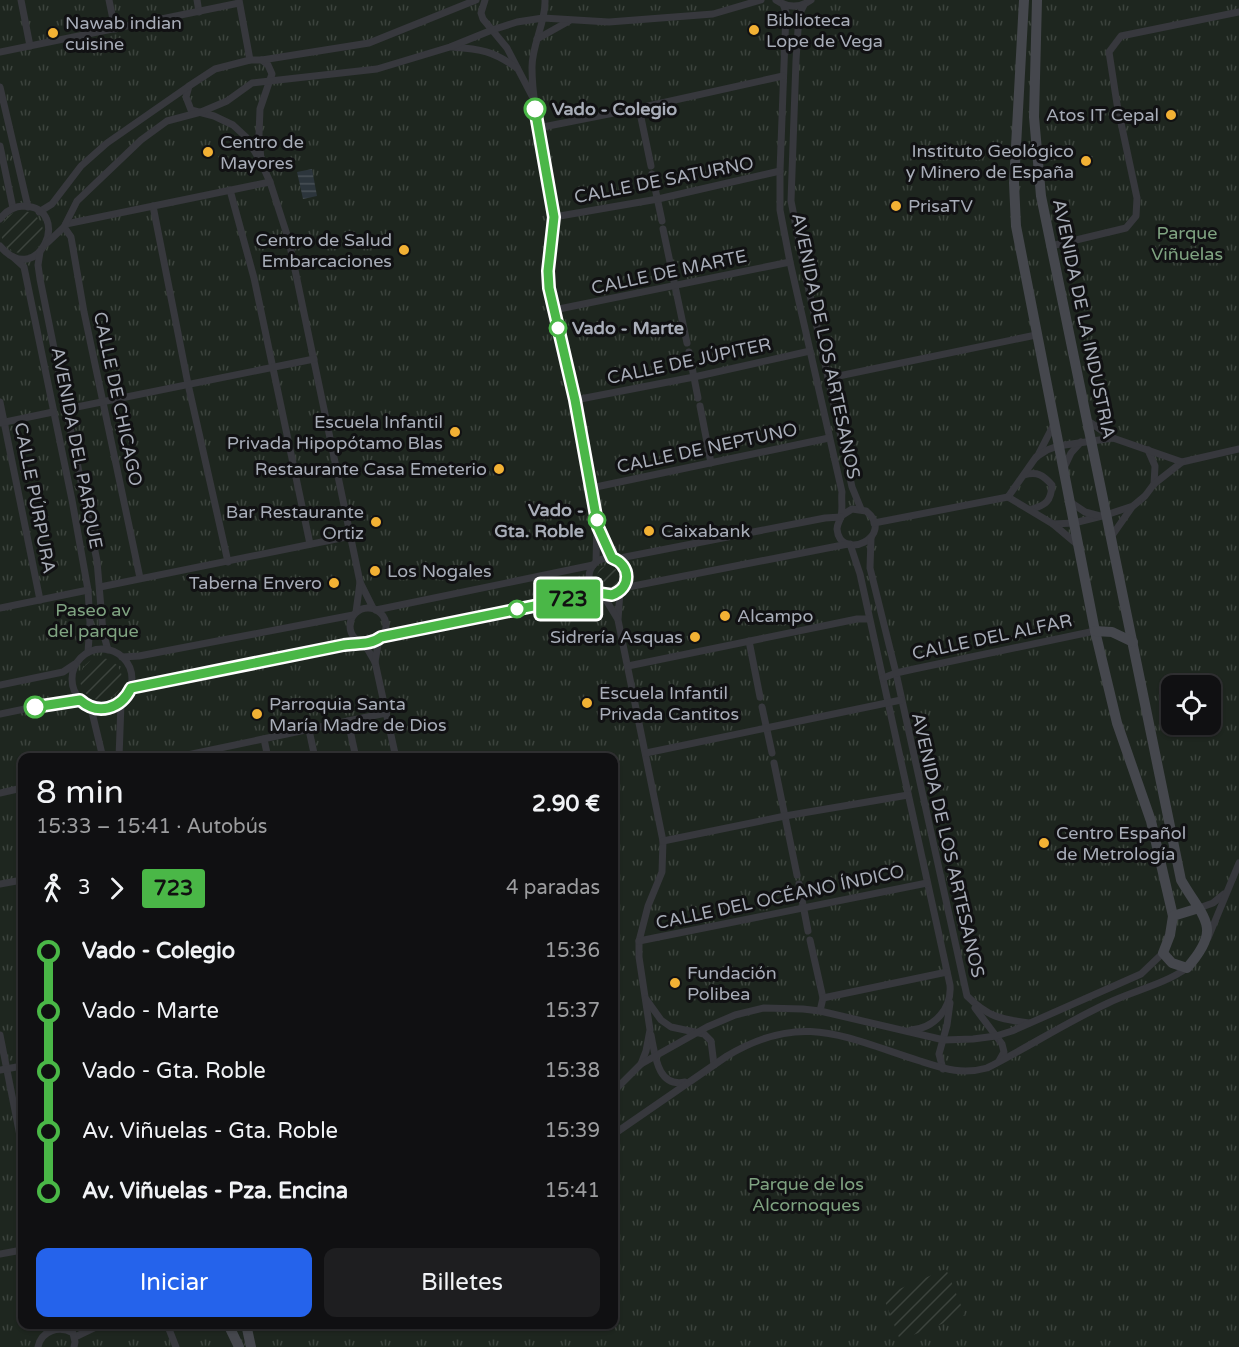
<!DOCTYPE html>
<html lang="es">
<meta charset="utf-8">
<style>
:root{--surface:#101012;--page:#1e1e20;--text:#f1f3f6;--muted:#9c9d9f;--line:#303032;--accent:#2563eb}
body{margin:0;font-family:"Varela Round",sans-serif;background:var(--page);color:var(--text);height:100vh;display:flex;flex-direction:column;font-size:22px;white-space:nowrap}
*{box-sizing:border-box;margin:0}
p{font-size:20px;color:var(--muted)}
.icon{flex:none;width:33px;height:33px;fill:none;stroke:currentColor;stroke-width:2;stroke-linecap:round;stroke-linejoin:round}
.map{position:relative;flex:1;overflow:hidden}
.drawer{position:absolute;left:18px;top:753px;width:600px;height:576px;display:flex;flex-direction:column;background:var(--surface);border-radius:12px;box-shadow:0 2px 4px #0004,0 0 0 2px var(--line)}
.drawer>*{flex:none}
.badge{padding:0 12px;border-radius:4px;font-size:21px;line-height:39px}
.controls{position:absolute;left:1161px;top:675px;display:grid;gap:12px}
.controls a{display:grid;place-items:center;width:60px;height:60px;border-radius:12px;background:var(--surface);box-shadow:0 2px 4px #0004,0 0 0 2px var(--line);font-size:30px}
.map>.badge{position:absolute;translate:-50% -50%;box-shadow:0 0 0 3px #fff}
.legs{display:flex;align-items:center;gap:9px;height:66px;padding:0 18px;font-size:20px}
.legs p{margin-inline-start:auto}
.headline{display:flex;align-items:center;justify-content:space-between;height:102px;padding:0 18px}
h1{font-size:33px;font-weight:600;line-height:45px}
.cta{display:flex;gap:12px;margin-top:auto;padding:12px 18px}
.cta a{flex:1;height:69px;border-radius:12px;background:var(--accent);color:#fff;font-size:24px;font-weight:600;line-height:69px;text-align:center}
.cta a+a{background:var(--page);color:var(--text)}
ul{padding:0 18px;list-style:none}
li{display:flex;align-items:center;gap:21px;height:60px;font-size:22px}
li i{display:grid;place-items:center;width:9px;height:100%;margin:0 8px;background:currentColor}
li i::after{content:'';width:15px;height:15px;margin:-8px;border:4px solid;border-radius:50%;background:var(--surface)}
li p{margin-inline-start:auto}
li:first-child i{background:linear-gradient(#0000 50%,currentColor 0)}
li:last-child i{background:linear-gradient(currentColor 50%,#0000 0)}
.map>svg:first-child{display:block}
.park{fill:url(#park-tufts);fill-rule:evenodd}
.garden{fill:url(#garden-furrows)}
.water{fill:url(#water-rules)}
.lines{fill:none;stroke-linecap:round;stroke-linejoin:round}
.street{stroke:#37383d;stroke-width:7}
.secondary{stroke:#45474d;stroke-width:10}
.line-1-casing{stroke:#fff;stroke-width:14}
.line-1{stroke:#4ab747;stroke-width:9}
.poi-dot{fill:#f2b134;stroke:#111113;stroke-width:2}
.stop-1-dot{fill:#fff;stroke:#4ab747;stroke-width:3}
.labels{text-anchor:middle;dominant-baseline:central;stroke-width:6;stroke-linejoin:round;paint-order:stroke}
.poi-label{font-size:18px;fill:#a8adb8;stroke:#111113;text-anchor:start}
.stop-label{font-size:18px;font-weight:bold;fill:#a8adb8;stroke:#111113;text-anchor:start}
.street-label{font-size:18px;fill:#a8adb8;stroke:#111113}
.park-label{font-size:18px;fill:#7fa381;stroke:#111113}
</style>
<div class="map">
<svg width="1239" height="1347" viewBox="0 0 1239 1347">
<defs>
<pattern id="park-tufts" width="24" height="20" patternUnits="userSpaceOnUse" patternTransform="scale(1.5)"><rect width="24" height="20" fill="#1e261f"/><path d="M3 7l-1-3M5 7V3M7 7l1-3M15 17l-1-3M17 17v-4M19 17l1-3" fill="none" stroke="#3c433d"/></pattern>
<pattern id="garden-furrows" width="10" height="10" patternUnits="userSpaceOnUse" patternTransform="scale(1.5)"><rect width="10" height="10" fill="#1e261f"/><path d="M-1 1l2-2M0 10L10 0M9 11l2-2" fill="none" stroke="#3c433d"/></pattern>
<pattern id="water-rules" width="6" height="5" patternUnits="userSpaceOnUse" patternTransform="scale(1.5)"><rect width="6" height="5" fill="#2c353c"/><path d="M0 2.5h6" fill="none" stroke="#485056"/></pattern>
</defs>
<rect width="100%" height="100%" fill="#161618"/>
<path class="park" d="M 0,0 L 1239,0 L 1239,1347 L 0,1347 ZM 1172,686 L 1210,686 L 1210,724 L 1172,724 ZM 22,758 L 614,758 L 614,1324 L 22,1324 Z"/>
<g class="garden">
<circle cx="22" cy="232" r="21"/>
<circle cx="608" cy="577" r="11"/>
<circle cx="101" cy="679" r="21"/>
<polygon points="946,1269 965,1315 900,1340 883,1296"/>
</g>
<polygon class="water" points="312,169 317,196 303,199 297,172"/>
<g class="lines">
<g class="street">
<polyline points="21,0 30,46"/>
<polyline points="109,0 115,29"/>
<polyline points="197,0 199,12"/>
<polyline points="239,0 250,60"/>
<polyline points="485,0 481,13 483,19 507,48 532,96"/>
<path d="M 545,0 C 546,22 532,44 532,67 C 532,118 551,165 554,216 C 555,240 548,264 549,288 L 575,400 L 597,520 L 596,562"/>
<path d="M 776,0 C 788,8 800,8 811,0"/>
<path d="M 783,4 L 786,12 L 780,171 L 780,210 L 790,262 L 842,492 C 841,499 843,509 841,516 C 840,521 837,524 837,529 C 840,563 897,536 866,511 L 852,509 L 841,516"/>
<polyline points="804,5 799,15 796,60 791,201 806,277 852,487 861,509"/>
<polyline points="537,39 569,21"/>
<path d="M 452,47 C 481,49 493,51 517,68"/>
<polyline points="0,52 239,3"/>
<polyline points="189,86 186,97 191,110 214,116 233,125 246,137 261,162 270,182 289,241 360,582 373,608"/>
<polyline points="0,87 28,207"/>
<polyline points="639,108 651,166"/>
<polyline points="538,128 639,108 783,76"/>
<polyline points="0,146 13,208"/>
<polyline points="261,160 259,135 260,109 272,74 268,65 262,60"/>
<polyline points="652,174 662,221"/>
<polyline points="230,190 254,278 310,544"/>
<polyline points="153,206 188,384 228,562"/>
<polyline points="39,212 52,204 81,166 107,143 189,86 215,69 250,60 262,60 369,43 476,0"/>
<polyline points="554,217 658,199 780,171"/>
<path d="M 0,219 C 6,211 13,206 24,206 C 74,208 38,291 0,246"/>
<polyline points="66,224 270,182"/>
<polyline points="64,227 71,237 84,312 140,578"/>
<polyline points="663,229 687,343"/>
<polyline points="47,243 64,227 77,201 141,140 167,121 201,112 227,101 252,83 377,69 450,47 492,30 517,22 543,18 609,22 713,14 761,0"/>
<polyline points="1051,246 1126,228 1136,216 1137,198 1117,104 1109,52 1121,36 1239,12"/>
<polyline points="40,252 38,265 40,279 97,561 103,632 108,650"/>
<polyline points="13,257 24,267 72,500 88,590 90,623 88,652"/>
<polyline points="554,310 790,262"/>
<polyline points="689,352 698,398"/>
<polyline points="829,378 1036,335"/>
<polyline points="575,400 694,377 810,351"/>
<polyline points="0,402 40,600"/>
<polyline points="700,406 711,463"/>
<polyline points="67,409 314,359"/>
<polyline points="1088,421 1113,438"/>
<polyline points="0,423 53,412"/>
<polyline points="1148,450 1155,466 1154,484"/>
<polyline points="1037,457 1054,424"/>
<polyline points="1063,470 1071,453 1081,442"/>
<path d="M 1024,475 C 1037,471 1043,475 1052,485 C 1051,501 1046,505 1032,509"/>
<polyline points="591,488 829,438"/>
<polyline points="1008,497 1053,524 1074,523 1106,515 1133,506 1145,496 1154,484 1182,462 1239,449"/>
<polyline points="1008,497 1036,457 1047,450 1058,446 1113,438 1182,462"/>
<polyline points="1070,502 1085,512 1100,516"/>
<polyline points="874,523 1008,497"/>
<polyline points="1053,524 1078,545"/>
<polyline points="600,532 612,558"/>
<polyline points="1111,537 1132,507"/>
<path d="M 871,538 L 870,568 L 896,673 L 967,996 C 988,1017 1000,1019 1029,1023"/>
<path d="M 850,544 L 860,574 L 950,985 C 952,1008 935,1028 911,1030"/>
<circle cx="608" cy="577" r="19"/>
<polyline points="615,559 825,518 841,517"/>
<polyline points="100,587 351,536"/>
<polyline points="623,588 848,544"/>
<polyline points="620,591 618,620 663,841 662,872 648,906 639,941 639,957 650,1030 646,1051 641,1064"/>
<polyline points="603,595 617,618"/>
<polyline points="0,608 88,590"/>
<circle cx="368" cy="626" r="18"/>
<polyline points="376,610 593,565"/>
<polyline points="356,612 360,582"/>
<polyline points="382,637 598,593"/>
<polyline points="749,641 760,697"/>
<polyline points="364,643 375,662 396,758"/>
<circle cx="102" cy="679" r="30"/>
<polyline points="122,657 139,656 353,615"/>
<polyline points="375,662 379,639"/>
<polyline points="628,666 857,619 869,619"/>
<polyline points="883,678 896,673 914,669 1095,631"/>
<polyline points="0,685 63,672 75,664"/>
<polyline points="131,688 361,642"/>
<polyline points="762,707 772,753"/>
<polyline points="91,708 103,758"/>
<polyline points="0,714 68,700 80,700"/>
<polyline points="348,721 356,758"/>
<polyline points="309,730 315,758"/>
<polyline points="264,739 268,758"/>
<polyline points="646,753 901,700"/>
<polyline points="119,758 121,703"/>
<polyline points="173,758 386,713"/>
<polyline points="774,763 797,875"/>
<polyline points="0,793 22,788"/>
<polyline points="663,841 785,816 908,795"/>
<polyline points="0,884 22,880"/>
<polyline points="799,884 808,931"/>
<polyline points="1199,908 1213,903 1224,894"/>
<polyline points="1208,938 1239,863"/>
<polyline points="810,940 823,998 820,1011"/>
<polyline points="639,941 927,883"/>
<polyline points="823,998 947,972"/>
<polyline points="646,999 661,1020 671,1027 704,1034 711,1041 714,1065"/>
<polyline points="975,1008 1002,1044 1004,1052 999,1061"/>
<polyline points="0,1035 22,1146"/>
<path d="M 651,1035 C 655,1054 657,1088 685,1082"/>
<polyline points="943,1069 939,1054 947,1025 950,1003"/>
<polyline points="0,1070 22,1066"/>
<polyline points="614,1091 641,1064 707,1027 735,1015 764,1008 803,1009 820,1011 944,1040 973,1039 996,1036 1012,1031 1141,974 1163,953"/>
<path d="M 614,1134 L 727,1056 C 802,1011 844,1037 920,1061 C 945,1069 962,1075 987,1068 C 1027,1048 1065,1023 1106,1004 C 1132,991 1163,985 1187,968"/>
<polyline points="0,1254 22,1250"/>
<polyline points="167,1324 176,1347"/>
<polyline points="75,1337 102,1324"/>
<path d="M 38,1347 C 41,1331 59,1325 73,1333 L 75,1342 L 74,1347"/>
</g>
<g class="secondary">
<polyline points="1024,0 1014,183 1016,226 1095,631 1117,723 1151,821 1173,916"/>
<path d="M 1037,0 L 1034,117 L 1041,196 L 1181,880 C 1204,920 1223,927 1187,968 L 1172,963 L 1163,953 L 1170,935 L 1173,916 L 1199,908"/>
<polyline points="1095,631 1112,632 1133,642"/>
<polyline points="228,1324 239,1347"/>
<polyline points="246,1324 251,1347"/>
</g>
</g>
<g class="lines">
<g class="line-1-casing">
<path id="line-1" d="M 35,707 L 80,700 C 98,716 121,709 131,688 L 344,645 C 357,643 371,645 381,637 L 598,593 L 612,595 C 632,588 631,565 612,558 L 598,527 L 575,400 L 549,288 L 548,271 L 554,217 L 535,109"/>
</g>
<use href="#line-1" class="line-1"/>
</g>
<g class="poi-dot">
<circle cx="754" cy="30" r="6"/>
<circle cx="53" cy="33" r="6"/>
<circle cx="1171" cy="115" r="6"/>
<circle cx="208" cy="152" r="6"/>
<circle cx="1086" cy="161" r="6"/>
<circle cx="896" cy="206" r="6"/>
<circle cx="404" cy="250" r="6"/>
<circle cx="455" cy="432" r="6"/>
<circle cx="499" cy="469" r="6"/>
<circle cx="376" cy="522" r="6"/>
<circle cx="649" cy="531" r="6"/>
<circle cx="375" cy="571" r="6"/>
<circle cx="334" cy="583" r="6"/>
<circle cx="725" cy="616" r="6"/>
<circle cx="695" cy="637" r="6"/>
<circle cx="587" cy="703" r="6"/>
<circle cx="257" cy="714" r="6"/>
<circle cx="1044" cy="843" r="6"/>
<circle cx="675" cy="983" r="6"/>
</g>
<g class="stop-1-dot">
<circle cx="535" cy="109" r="10"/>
<circle cx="558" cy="328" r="8"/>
<circle cx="597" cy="520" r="8"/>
<circle cx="517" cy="609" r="8"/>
<circle cx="35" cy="707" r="10"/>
</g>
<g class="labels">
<g class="poi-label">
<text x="766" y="20">Biblioteca<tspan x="766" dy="21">Lope de Vega</tspan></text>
<text x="65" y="23">Nawab indian<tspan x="65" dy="21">cuisine</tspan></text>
<text x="1159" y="115" text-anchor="end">Atos IT Cepal</text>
<text x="220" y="142">Centro de<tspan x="220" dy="21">Mayores</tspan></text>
<text x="1074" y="151" text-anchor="end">Instituto Geológico<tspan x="1074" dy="21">y Minero de España</tspan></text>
<text x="908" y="206">PrisaTV</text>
<text x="392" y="240" text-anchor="end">Centro de Salud<tspan x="392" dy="21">Embarcaciones</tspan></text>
<text x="443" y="422" text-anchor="end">Escuela Infantil<tspan x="443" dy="21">Privada Hipopótamo Blas</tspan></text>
<text x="487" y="469" text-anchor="end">Restaurante Casa Emeterio</text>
<text x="364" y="512" text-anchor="end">Bar Restaurante<tspan x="364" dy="21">Ortiz</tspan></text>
<text x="661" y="531">Caixabank</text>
<text x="387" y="571">Los Nogales</text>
<text x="322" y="583" text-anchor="end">Taberna Envero</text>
<text x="737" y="616">Alcampo</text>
<text x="683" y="637" text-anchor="end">Sidrería Asquas</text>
<text x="599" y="693">Escuela Infantil<tspan x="599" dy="21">Privada Cantitos</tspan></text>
<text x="269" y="704">Parroquia Santa<tspan x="269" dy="21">María Madre de Dios</tspan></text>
<text x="1056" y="833">Centro Español<tspan x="1056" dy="21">de Metrología</tspan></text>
<text x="687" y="973">Fundación<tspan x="687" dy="21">Polibea</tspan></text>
</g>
<g class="stop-label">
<text x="552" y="109">Vado - Colegio</text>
<text x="572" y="328">Vado - Marte</text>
<text x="584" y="510" text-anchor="end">Vado -<tspan x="584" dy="21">Gta. Roble</tspan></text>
</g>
<g class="street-label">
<text transform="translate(664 180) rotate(-11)">CALLE DE SATURNO</text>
<text transform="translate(669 272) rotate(-12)">CALLE DE MARTE</text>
<text transform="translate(1084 319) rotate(78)">AVENIDA DE LA INDUSTRIA</text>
<text transform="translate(826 346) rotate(78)">AVENIDA DE LOS ARTESANOS</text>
<text transform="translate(689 361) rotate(-12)">CALLE DE JÚPITER</text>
<text transform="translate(118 399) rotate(78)">CALLE DE CHICAGO</text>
<text transform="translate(77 448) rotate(79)">AVENIDA DEL PARQUE</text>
<text transform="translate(707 448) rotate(-12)">CALLE DE NEPTUNO</text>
<text transform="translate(35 498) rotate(79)">CALLE PÚRPURA</text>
<text transform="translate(992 637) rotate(-12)">CALLE DEL ALFAR</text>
<text transform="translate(948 845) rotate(77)">AVENIDA DE LOS ARTESANOS</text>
<text transform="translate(780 897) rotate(-12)">CALLE DEL OCÉANO ÍNDICO</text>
</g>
<g class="park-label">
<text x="1187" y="233">Parque<tspan x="1187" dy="21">Viñuelas</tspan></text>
<text x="93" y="610">Paseo av<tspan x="93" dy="21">del parque</tspan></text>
<text x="806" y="1184">Parque de los<tspan x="806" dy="21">Alcornoques</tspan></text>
</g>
</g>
</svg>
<div class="controls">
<a><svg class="icon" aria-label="locate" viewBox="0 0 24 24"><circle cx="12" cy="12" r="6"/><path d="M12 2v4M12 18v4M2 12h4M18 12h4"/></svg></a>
</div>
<b class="badge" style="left:568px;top:599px;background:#4ab747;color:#111">723</b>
<section class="drawer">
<div class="headline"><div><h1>8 min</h1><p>15:33 – 15:41 · Autobús</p></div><b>2.90 €</b></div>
<div class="legs"><svg class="icon" aria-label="walk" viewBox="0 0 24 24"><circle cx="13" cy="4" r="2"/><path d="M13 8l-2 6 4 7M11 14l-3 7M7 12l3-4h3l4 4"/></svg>3<svg class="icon" aria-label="forward" viewBox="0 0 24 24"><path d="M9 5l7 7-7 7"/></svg><b class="badge" style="background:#4ab747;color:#111">723</b><p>4 paradas</p></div>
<ul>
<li><i style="color:#4ab747"></i><b>Vado - Colegio</b><p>15:36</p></li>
<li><i style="color:#4ab747"></i><span>Vado - Marte</span><p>15:37</p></li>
<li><i style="color:#4ab747"></i><span>Vado - Gta. Roble</span><p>15:38</p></li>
<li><i style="color:#4ab747"></i><span>Av. Viñuelas - Gta. Roble</span><p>15:39</p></li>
<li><i style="color:#4ab747"></i><b>Av. Viñuelas - Pza. Encina</b><p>15:41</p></li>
</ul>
<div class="cta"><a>Iniciar</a><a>Billetes</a></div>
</section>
</div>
